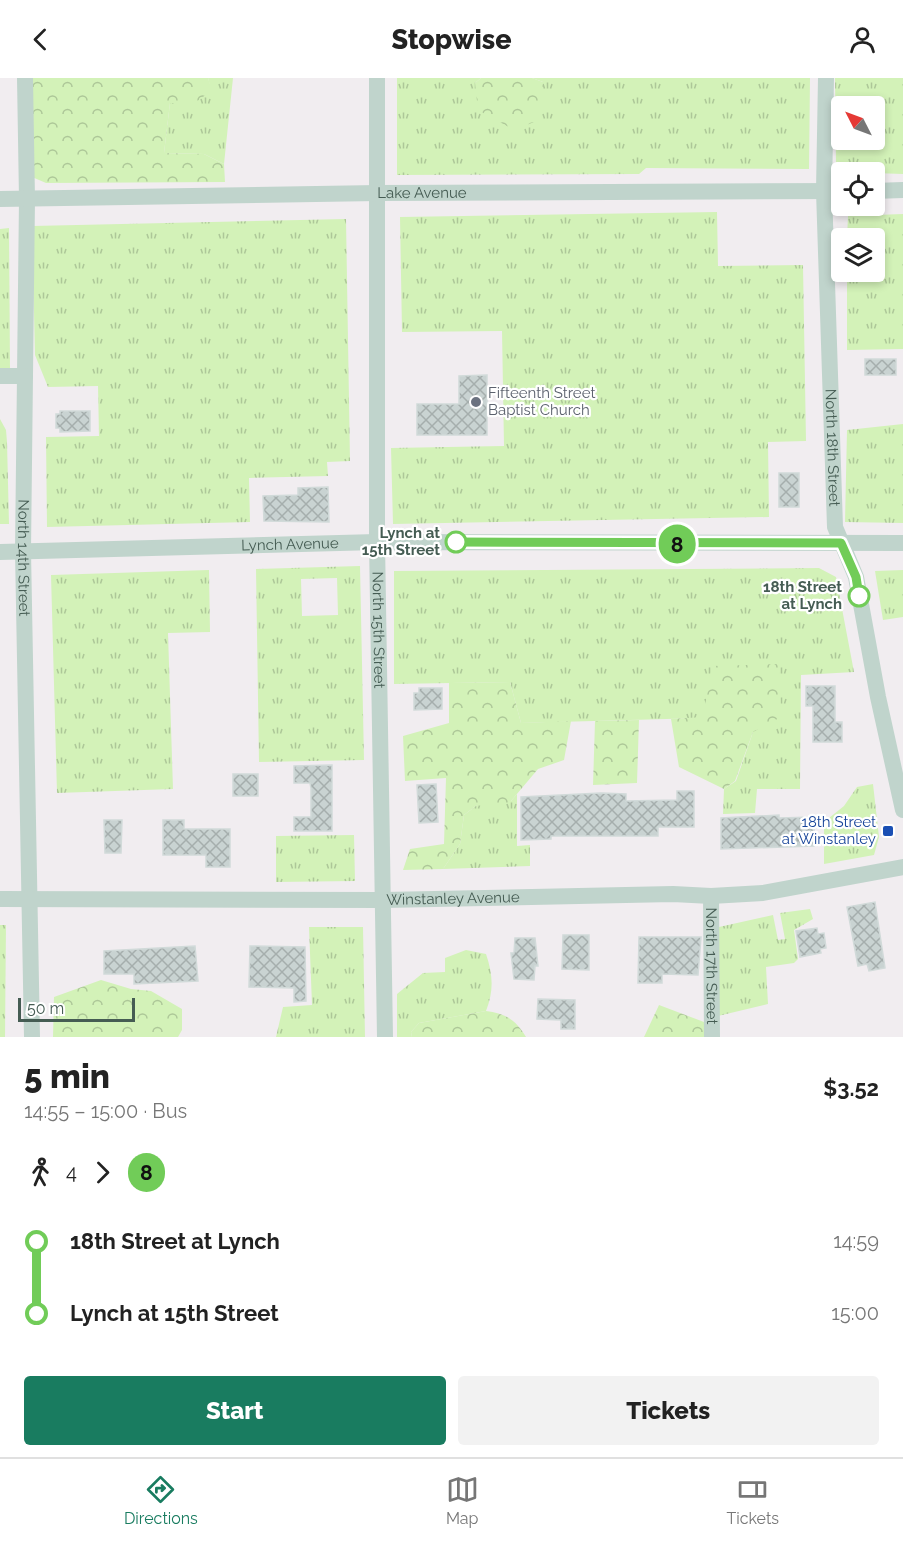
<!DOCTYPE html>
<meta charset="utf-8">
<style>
:root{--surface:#fff;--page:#f2f2f2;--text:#222;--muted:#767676;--line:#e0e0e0;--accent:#197c60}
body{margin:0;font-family:Raleway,sans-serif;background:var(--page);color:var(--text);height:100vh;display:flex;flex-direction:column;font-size:22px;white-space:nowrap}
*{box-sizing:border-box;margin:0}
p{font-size:20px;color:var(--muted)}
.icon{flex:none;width:33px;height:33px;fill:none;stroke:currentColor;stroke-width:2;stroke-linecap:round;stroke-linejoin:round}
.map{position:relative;height:959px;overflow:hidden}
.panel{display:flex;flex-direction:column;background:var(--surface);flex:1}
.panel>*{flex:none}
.badge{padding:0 12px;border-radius:20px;font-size:21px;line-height:39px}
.needle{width:39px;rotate:312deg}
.buttons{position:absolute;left:831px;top:18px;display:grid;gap:12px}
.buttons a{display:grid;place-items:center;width:54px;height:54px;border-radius:6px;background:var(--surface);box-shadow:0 3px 9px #0003;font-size:30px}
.scale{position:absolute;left:18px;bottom:15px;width:117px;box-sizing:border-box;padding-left:6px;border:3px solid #455c53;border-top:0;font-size:16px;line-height:21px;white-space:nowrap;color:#455c53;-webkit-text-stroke:4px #fff;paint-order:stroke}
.map>.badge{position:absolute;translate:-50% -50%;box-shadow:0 0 0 3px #fff}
.legs{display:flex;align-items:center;gap:9px;height:66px;padding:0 24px;font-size:20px}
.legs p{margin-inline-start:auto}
.summary{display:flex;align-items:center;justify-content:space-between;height:102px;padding:0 24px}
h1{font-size:33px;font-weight:800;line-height:45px}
.cta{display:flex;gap:12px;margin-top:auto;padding:12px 24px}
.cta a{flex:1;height:69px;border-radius:6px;background:var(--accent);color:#fff;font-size:24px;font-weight:800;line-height:69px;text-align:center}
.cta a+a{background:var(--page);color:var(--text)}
ul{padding:0 24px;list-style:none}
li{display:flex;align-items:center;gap:21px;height:72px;font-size:22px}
li i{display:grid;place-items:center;width:9px;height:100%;margin:0 8px;background:currentColor}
li i::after{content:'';width:15px;height:15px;margin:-8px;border:4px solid;border-radius:50%;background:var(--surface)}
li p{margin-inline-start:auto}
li:first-child i{background:linear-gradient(#0000 50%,currentColor 0)}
li:last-child i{background:linear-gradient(currentColor 50%,#0000 0)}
header{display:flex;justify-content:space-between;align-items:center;height:78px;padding:0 24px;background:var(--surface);font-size:27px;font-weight:800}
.menu{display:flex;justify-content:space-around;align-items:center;height:84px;border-top:2px solid var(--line);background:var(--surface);font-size:16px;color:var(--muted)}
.menu a{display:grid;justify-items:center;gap:3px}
.menu .active{color:var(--accent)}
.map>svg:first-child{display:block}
.grass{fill:url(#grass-tufts);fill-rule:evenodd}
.forest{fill:url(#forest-crowns)}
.building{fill:url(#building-cross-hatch);stroke:#d1dad9;stroke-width:1.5}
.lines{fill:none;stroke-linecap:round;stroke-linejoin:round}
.minor{stroke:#c0d4cc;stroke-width:16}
.line-1-casing{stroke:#fff;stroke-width:14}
.line-1{stroke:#71cc58;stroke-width:9}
.worship-dot{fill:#6b7280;stroke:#fff;stroke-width:2}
.stop-1-dot{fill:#fff;stroke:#71cc58;stroke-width:3}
.transit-dot{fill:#1a4fb4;stroke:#fff;stroke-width:2}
.labels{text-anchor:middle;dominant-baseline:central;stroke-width:4.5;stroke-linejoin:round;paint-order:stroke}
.street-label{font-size:15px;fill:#455c53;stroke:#fff}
.worship-label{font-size:15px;fill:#5b616d;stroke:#fff;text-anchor:start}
.stop-label{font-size:15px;font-weight:bold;fill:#455c53;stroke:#fff;text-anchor:end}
.transit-label{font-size:15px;fill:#164399;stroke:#fff;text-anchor:end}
</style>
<header><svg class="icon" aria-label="back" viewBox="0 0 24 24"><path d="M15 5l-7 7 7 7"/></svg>Stopwise<svg class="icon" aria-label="person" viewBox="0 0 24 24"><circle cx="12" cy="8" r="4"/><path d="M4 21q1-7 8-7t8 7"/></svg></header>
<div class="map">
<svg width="903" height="959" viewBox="0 0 903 959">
<defs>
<pattern id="grass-tufts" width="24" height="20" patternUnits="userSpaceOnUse" patternTransform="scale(1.5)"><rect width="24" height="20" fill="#d3f2b8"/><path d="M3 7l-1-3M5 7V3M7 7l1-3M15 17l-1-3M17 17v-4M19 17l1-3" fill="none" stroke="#adc798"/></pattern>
<pattern id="forest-crowns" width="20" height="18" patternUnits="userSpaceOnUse" patternTransform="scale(1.5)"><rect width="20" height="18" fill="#d3f2b8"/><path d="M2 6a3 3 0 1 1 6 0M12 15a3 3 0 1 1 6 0" fill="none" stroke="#adc798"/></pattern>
<pattern id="building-cross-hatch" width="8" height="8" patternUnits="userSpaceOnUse" patternTransform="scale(1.5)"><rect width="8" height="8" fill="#c9d3d2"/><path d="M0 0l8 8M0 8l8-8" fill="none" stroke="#a5aead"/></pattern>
</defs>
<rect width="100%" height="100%" fill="#f1edf0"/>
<g class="grass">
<polygon points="208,0 233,0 224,86 204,76 164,75 170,25 211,12"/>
<polygon points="397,0 481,0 475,5 543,4 532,0 810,0 809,91 646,90 639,96 397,97"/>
<path d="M 835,0 L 903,0 L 903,96 L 843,94 L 836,84 ZM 842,28 L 874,28 L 874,62 L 842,62 Z"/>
<polygon points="717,134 718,188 803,187 806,363 768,364 769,439 393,446 391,370 504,368 502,253 402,254 400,139"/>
<polygon points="903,136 903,271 847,272 847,194 874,194 874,160 847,160 848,138"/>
<polygon points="346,141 350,383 327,384 328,398 249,400 250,444 47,449 46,359 99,358 98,308 48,309 35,277 32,148"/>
<polygon points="9,150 10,291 0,291 0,151"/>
<polygon points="0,341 6,352 7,364 9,446 0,446"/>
<polygon points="903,346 903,445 845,444 847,352"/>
<path d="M 360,488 L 364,682 L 259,684 L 256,491 ZM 337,500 L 338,537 L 302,538 L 301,501 Z"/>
<polygon points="819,490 836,499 854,594 801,597 800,711 757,711 755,735 723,736 724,711 736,703 753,654 703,640 521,645 510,604 394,606 394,493"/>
<polygon points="209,492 210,554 168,555 173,711 57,715 51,497"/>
<polygon points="903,492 903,539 883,542 875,493"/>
<polygon points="873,706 879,759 874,777 824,786 824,744 844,728 857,709"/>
<polygon points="517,716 517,768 530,767 530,788 443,791 460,766 464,737 477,727 511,723"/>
<polygon points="354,757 355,803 276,804 276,758"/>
<polygon points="810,831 813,841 794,852 798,881 794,885 766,889 768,926 718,938 719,849 773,837 778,862 785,861 780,835"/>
<polygon points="0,847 6,847 5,959 0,959"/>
<polygon points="309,849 363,849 365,959 276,959 283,929 312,927"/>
<path d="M 466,872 L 486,876 C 493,897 494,912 486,933 L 419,945 L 411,954 L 412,959 L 397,959 L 397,916 L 423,895 L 445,894 L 445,880 Z"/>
</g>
<g class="forest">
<polygon points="31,0 208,0 212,12 195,25 170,25 164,75 204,76 224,86 225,104 46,105 32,99"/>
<polygon points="481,0 532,0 543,4 539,42 514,52 478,32 475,5"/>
<polygon points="779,586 781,639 753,654 735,703 724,711 679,689 671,641 703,639 712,588"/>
<polygon points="510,604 521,645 571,643 564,682 538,691 511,723 496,731 477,727 464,737 460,766 443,791 403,792 410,771 444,766 446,700 405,703 403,658 449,645 449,605"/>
<polygon points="639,642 637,705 593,707 595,643"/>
<polygon points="101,902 131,911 151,913 182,931 182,952 178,959 53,959 54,919"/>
<polygon points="659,927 704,944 704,959 644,959"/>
<path d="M 486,933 C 505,935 516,942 526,959 L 412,959 L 411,954 L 419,945 Z"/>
</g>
<g class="building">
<rect x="865" y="281" width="31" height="16"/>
<polygon points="487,297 487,357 417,357 417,326 459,326 459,298"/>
<polygon points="60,333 90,333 90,353 60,354 60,350 56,350 56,336 60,336"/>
<rect x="779" y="395" width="20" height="34"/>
<polygon points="328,409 329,444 264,443 263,418 298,417 298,410"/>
<polygon points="806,608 835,608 835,644 842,644 842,664 813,664 813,628 806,628"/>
<polygon points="419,610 442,610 442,631 414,632 414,615 419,615"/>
<polygon points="332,687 332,753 294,753 294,739 311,739 311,710 310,705 294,705 294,688"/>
<rect x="233" y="696" width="25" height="22"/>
<polygon points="436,706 438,744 419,745 417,707"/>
<polygon points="677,713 694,713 694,749 658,749 658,758 551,758 551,761 521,762 521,719 601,715 626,716 626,723 677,722"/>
<polygon points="779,737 779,740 814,739 814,768 721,771 721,740"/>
<polygon points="104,742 122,742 121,775 105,775"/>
<polygon points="163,742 184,742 184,751 230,751 230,789 206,789 206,777 163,777"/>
<polygon points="875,824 885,890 869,893 867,886 858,888 847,829"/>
<polygon points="817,850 818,856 824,855 826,870 820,871 821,875 800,879 796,853"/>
<polygon points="563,857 589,857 589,892 562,891"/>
<polygon points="639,859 701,859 698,897 662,896 662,905 638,905"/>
<polygon points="515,860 535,860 538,888 535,888 534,902 514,901 511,875 514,875"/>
<polygon points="195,868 198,903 134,906 134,896 104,896 104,873"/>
<polygon points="250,868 305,869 306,923 294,924 294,910 249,909"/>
<polygon points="538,921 575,922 575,951 561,951 561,942 537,941"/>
</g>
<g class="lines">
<g class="minor">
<path id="s1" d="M 25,0 L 27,121 L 23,473 L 32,959"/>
<path id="s2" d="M 377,0 L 377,464 L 385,959"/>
<path id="s3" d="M 826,0 L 824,113 L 835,449 L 856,499 L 878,619 L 903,732"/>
<polyline points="874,113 903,112"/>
<path id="s4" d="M 0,121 L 378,115 L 842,113"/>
<polyline points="0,298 25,298"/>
<path id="s5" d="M 0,474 L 377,464 L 903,465"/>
<path id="s6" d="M 711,818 L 712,959"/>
<path id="s7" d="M 0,821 L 384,822 L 673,816 L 711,818 L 763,815 L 903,789"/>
</g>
</g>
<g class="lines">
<g class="line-1-casing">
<polyline id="line-1" points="456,464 841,465 856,499 859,518"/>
</g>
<use href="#line-1" class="line-1"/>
</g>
<circle class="worship-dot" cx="476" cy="324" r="6"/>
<g class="stop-1-dot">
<circle cx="456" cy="464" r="10"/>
<circle cx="859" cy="518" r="10"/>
</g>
<rect class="transit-dot" x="882" y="747" width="12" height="12" rx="3"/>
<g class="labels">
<g class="street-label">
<text stroke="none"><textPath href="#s4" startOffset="422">Lake Avenue</textPath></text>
<text stroke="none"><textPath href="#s3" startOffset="370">North 18th Street</textPath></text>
<text stroke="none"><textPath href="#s5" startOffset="290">Lynch Avenue</textPath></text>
<text stroke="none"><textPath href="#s1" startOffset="480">North 14th Street</textPath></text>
<text stroke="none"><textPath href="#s2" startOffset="552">North 15th Street</textPath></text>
<text stroke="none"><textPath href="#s7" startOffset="453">Winstanley Avenue</textPath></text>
<text stroke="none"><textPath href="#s6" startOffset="70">North 17th Street</textPath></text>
</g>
<g class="worship-label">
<text x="488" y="315">Fifteenth Street<tspan x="488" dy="17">Baptist Church</tspan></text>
</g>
<g class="stop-label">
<text x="440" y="455">Lynch at<tspan x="440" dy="17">15th Street</tspan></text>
<text x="842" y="509">18th Street<tspan x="842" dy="17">at Lynch</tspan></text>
</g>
<g class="transit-label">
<text x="876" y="744">18th Street<tspan x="876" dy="17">at Winstanley</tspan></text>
</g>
</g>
</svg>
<div class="buttons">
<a><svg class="needle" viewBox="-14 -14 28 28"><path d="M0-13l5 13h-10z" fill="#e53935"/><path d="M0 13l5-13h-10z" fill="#767676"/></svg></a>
<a><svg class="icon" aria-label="locate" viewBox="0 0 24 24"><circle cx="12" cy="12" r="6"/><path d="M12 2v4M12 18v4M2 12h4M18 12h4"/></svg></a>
<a><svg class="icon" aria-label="layers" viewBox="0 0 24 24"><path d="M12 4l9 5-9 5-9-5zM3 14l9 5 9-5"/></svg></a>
</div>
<div class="scale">50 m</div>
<b class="badge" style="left:677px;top:466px;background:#71cc58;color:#111">8</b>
</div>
<section class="panel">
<div class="summary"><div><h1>5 min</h1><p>14:55 – 15:00 · Bus</p></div><b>$3.52</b></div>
<div class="legs"><svg class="icon" aria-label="walk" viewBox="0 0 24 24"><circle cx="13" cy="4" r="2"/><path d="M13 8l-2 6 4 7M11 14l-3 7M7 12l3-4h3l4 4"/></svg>4<svg class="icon" aria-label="forward" viewBox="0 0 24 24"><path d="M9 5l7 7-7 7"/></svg><b class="badge" style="background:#71cc58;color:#111">8</b></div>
<ul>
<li><i style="color:#71cc58"></i><b>18th Street at Lynch</b><p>14:59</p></li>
<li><i style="color:#71cc58"></i><b>Lynch at 15th Street</b><p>15:00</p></li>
</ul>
<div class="cta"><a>Start</a><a>Tickets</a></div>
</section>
<nav class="menu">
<a class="active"><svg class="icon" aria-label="directions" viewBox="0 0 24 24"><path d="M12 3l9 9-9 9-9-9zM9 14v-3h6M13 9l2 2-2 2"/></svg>Directions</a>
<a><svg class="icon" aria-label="map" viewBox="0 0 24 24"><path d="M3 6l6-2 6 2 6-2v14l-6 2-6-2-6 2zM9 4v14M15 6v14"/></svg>Map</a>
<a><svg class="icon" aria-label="tickets" viewBox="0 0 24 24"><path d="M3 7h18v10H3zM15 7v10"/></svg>Tickets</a>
</nav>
